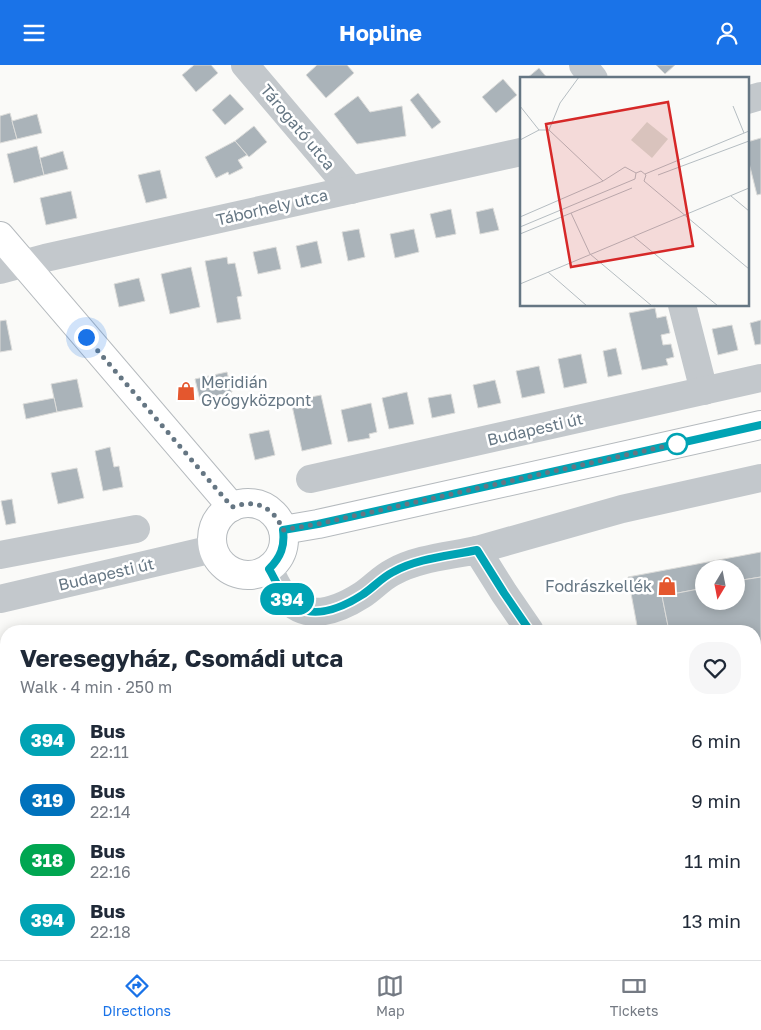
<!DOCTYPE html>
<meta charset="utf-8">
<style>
:root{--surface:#fff;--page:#f6f6f7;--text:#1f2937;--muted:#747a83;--line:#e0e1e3;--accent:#1a73e8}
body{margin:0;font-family:"Golos Text",sans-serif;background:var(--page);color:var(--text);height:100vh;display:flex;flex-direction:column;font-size:19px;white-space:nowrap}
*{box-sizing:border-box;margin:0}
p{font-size:16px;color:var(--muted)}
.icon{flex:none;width:28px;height:28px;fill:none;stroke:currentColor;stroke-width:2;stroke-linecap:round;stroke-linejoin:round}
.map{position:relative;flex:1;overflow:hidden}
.panel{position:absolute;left:0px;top:560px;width:761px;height:335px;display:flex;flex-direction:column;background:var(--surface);border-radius:20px 20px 0 0;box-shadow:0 2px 12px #0003}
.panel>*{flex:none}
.badge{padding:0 10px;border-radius:16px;font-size:18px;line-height:32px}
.needle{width:32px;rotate:190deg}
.controls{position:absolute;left:695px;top:495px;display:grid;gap:10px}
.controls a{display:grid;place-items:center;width:50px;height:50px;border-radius:50%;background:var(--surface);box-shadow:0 2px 12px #0003;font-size:25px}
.you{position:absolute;width:25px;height:25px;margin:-12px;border:4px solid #fff;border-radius:50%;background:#1a73e8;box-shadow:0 0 0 8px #1a73e833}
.map>.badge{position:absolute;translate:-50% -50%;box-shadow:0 0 0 2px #fff}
.round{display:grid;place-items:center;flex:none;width:52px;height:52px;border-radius:20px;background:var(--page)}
.head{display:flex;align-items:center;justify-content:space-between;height:85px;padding:0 20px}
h1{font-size:24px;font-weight:700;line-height:38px}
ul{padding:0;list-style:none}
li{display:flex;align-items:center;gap:15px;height:60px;padding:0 20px}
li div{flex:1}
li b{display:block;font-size:19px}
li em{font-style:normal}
li .badge{min-width:55px;font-weight:700;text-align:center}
header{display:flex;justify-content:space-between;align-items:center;height:65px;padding:0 20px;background:var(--accent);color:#fff;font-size:22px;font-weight:700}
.dock{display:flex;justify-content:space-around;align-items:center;height:70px;border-top:1px solid var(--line);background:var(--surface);font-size:14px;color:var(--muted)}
.dock a{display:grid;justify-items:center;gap:2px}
.dock .current{color:var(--accent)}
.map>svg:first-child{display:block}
.green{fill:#dadfd7}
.building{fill:#aab3b9;stroke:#dcdcda}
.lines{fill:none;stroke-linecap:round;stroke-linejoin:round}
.minor-tunnel{stroke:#d5d9db;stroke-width:28;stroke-dasharray:28 14;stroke-linecap:butt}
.major-casing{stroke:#b5babe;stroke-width:30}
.minor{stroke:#c3c8cc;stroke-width:28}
.major{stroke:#fff;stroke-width:28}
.line-casing{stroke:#fff;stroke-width:11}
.line{stroke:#00a3b4;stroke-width:8}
.walk{stroke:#657683;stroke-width:5;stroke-dasharray:0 9}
.stop-dot{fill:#fff;stroke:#00a3b4;stroke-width:2.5}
.labels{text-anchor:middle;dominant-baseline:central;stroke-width:5;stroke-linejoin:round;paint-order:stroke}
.street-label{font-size:16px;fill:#657683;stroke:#fff}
.poi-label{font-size:16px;fill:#657683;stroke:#fff;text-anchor:start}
.inset-road{fill:none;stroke:#b5bdc2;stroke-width:1}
.view{fill:#d62828;fill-opacity:0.15;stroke:#d62828;stroke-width:2.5}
.inset-edge{fill:none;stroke:#657683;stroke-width:2.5}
</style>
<header><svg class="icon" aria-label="menu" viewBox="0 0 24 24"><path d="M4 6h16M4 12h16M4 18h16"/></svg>Hopline<svg class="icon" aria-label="person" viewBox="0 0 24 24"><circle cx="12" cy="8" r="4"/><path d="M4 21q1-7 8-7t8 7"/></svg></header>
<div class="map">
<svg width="761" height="895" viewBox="0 0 761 895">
<rect width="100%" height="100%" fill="#fafaf8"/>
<polygon class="green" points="534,889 582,889 588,895 534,895"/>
<g class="building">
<polygon points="194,0 211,0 218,8 196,27 182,10"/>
<polygon points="317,0 347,0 354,8 326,33 306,10"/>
<polygon points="656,0 675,0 665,9"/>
<polygon points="539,3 548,14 526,14"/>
<polygon points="503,14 517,30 496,48 482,32"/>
<polygon points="418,28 441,57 432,64 410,35"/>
<polygon points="230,29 244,44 225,60 212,45"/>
<polygon points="358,31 370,47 402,41 406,71 357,79 334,49"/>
<polygon points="10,48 17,74 0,78 0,51"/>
<polygon points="37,49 42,68 17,74 12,56"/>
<polygon points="254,61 267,77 249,92 235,76"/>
<polygon points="761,73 761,129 757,130 747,90 747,77"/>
<polygon points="235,76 247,90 238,95 243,103 229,110 228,107 216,113 205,92"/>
<polygon points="37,81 44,110 14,118 7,89"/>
<polygon points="63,86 68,104 44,110 40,93"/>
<polygon points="160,105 167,133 146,138 138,110"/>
<polygon points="71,126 77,153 46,160 40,133"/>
<polygon points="493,143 499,165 480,169 476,147"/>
<polygon points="451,144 456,169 436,173 430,149"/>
<polygon points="359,164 365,192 348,196 342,167"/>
<polygon points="414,164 419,187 395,193 390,169"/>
<polygon points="317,176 322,198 301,203 296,181"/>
<polygon points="276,182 281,204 258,209 253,187"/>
<polygon points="227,192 228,199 235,198 242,231 237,232 241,254 217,258 205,196"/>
<polygon points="191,202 200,242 170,249 161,209"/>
<polygon points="139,213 145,236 119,242 114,219"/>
<polygon points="655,243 657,253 666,251 670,268 661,270 663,280 671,279 674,292 666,294 668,300 642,305 629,248"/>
<polygon points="6,255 12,285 0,287 0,256"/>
<polygon points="761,255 761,279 755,280 750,258"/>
<polygon points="732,260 738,285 718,290 712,264"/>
<polygon points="616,283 622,309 608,312 603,286"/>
<polygon points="581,289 587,318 564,323 558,294"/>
<polygon points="539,301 545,328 522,333 516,306"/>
<polygon points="227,307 232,327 200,335 195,314"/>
<polygon points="77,314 83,342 57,347 51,319"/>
<polygon points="495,315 501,338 478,343 473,320"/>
<polygon points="407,327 414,359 389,364 382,333"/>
<polygon points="451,329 455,348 432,353 428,333"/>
<polygon points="321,330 332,379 302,386 291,336"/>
<polygon points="54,333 57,347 26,354 23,339"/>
<polygon points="371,338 377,367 369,369 370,373 348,377 341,345"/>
<polygon points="269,365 275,390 255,395 249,369"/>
<polygon points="110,382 114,402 119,401 123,422 103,426 95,386"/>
<polygon points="77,403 84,433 58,439 51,408"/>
<polygon points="12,434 16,458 6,460 1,436"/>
<polygon points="761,487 761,512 736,516 736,504 704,504 704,523 662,531 669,566 638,566 628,512"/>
<polygon points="761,512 761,634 755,635 755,566 669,566 662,531 704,523 704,536 736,536 736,516"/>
<polygon points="761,675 761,695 755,696 755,676"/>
<polygon points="761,739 761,778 755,779 755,740"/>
<polygon points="138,889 196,889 201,895 143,895"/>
<polygon points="366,889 389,889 380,895 371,895"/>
</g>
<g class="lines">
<polyline class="minor-tunnel" points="757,676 761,695"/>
<g class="major-casing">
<g id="major">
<polyline points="0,171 232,442"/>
<circle cx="248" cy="474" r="36"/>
<polyline points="283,465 318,459 761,360"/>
</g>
</g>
<g class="minor">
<polyline points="245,0 351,125"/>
<polyline points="583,0 594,14"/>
<polyline points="747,35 761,31"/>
<polyline points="0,205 45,193 521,87"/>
<polyline points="682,240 704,326"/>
<polyline points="310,414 761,313"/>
<polyline points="477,485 622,444 761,413"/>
<polyline points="0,490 136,464"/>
<path d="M 269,504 C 274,514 278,525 286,533 C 307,558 340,544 362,530 C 373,523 381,513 393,507 C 418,493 450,491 477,485 L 504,528 L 530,566"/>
<polyline points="0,534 213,484"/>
<polyline points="755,663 757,676"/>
<polyline points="755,713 761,711"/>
<polyline points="755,854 761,855"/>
<polyline points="720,895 724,889"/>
</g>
<use href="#major" class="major"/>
</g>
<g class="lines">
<g class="line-casing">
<path id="line" d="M 530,566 L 504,528 L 477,485 C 450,491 418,493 393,507 C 381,513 373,523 362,530 C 340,544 307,558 286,533 C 279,525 275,514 269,504 C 281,492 285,481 283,465 L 318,459 L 761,360"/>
</g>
<use href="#line" class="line"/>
<path class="walk" d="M 86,272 L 232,442 C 256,434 273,441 283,465 L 318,459 L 684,377 L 677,379"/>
</g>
<defs>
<g id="shop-bare" transform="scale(1.5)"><path d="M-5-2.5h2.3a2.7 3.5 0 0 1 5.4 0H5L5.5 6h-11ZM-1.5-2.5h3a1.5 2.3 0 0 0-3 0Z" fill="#e4572e" stroke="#fff" stroke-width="2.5" paint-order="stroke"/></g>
</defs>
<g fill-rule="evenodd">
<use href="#shop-bare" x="186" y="326"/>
<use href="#shop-bare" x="667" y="521"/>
</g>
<circle class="stop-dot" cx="677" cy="379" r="10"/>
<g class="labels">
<g class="street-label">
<text transform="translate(298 62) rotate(50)">Tárogató utca</text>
<text transform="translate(272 142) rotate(-13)">Táborhely utca</text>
<text transform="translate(535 364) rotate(-13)">Budapesti út</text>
<text transform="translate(106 509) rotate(-13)">Budapesti út</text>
</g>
<g class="poi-label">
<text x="201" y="317">Meridián<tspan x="201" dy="18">Gyógyközpont</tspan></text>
<text x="652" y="521" text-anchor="end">Fodrászkellék</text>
</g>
</g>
<g transform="translate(520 12)">
<rect width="229" height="229" fill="#fafaf8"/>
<path d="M 127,45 L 148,62 L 132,81 L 111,63 Z" fill="#dadfd7"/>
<path class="inset-road" d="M 0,29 L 19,53M 213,29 L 224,56M 29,53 L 40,26 L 59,0M 0,63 L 19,53 L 29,53 L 83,104 L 105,90 L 116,96M 125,97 L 229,54M 138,98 L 229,64M 115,102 L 116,96 L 121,94 L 126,98 L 124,104M 124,104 L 229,192M 211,119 L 229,134M 51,136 L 70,177 L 132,229M 0,140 L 83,104M 0,150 L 115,102M 0,157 L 112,111M 113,159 L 198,229M 28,195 L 67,229M 0,207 L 229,111"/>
<path class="view" d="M 148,25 L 173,169 L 51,190 L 26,47 Z"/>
<rect width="229" height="229" class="inset-edge"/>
</g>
</svg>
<div class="controls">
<a><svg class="needle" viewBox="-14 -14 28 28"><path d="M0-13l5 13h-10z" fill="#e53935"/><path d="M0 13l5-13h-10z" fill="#747a83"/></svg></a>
</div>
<div class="you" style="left:86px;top:272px"></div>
<b class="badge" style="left:287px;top:534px;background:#00a3b4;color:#fff">394</b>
<section class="panel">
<div class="head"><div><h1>Veresegyház, Csomádi utca</h1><p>Walk · 4 min · 250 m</p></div><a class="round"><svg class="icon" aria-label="heart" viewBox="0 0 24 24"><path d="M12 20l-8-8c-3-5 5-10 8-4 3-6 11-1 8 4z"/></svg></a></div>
<ul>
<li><span class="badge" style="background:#00a3b4;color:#fff">394</span><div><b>Bus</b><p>22:11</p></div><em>6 min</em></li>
<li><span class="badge" style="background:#0072bc;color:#fff">319</span><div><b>Bus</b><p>22:14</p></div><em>9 min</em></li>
<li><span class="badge" style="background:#00a651;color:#fff">318</span><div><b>Bus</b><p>22:16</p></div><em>11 min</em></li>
<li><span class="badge" style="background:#00a3b4;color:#fff">394</span><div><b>Bus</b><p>22:18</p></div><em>13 min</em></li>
</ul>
</section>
</div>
<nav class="dock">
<a class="current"><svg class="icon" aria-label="directions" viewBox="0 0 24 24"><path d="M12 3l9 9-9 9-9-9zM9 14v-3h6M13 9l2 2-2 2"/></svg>Directions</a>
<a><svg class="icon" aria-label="map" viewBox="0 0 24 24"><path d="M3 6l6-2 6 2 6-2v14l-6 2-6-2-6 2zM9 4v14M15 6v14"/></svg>Map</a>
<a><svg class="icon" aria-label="tickets" viewBox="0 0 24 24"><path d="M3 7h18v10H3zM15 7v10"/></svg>Tickets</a>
</nav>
